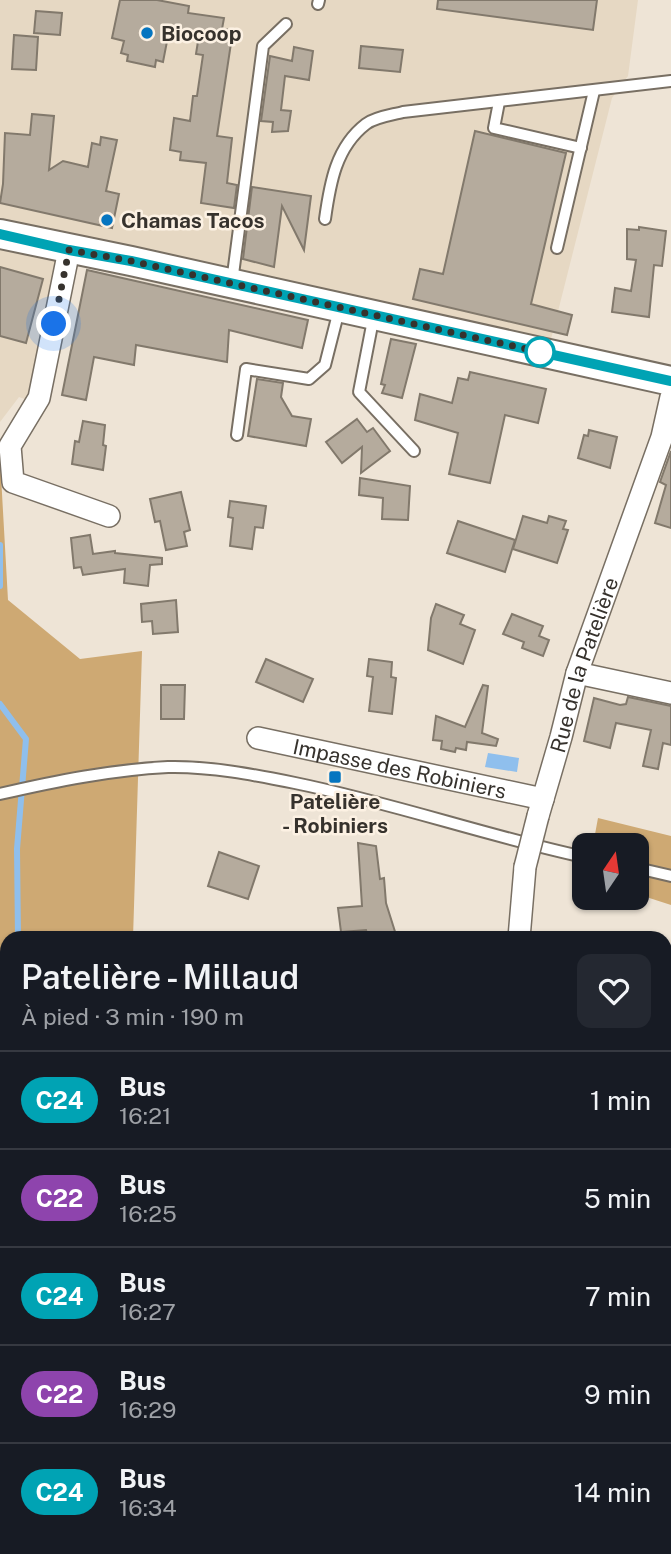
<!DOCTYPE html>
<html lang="fr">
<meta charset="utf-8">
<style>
:root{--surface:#171b24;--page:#242831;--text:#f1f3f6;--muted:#9ea1a6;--line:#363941}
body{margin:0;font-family:"Public Sans",sans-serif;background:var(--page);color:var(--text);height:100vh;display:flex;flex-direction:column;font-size:26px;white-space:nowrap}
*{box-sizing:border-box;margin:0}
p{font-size:23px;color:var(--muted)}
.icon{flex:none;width:38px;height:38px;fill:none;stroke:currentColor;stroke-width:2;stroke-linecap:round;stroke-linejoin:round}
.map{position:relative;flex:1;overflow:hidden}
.panel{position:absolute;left:0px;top:931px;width:672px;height:623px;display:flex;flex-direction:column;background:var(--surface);border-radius:21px 21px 0 0;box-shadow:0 2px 5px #0004}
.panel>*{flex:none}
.badge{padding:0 14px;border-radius:23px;font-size:24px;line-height:46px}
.needle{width:46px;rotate:13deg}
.buttons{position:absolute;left:572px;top:833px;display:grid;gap:14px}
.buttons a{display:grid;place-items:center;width:77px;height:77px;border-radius:14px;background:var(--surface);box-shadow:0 2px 5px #0004;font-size:35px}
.you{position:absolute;width:35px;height:35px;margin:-18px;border:5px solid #fff;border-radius:50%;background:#1a73e8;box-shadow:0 0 0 10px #1a73e833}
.map>.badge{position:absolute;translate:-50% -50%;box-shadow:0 0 0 4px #fff}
.round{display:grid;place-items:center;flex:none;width:74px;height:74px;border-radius:14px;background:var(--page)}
.head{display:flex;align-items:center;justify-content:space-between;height:119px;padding:0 21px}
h1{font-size:33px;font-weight:600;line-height:52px}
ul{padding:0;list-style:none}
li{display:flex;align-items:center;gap:21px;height:98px;padding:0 21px;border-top:2px solid var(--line)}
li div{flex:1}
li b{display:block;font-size:26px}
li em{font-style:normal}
li .badge{min-width:77px;font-weight:700;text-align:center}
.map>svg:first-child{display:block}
.built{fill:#e6d8c3}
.forest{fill:#cea973}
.water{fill:#8fbfed}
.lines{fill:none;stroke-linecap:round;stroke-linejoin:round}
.stream{stroke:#8fbfed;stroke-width:6}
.river{stroke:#8fbfed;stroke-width:35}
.building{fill:#b5ab9d;stroke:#82796c;stroke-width:2}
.service-casing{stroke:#786f63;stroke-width:14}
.minor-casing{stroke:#786f63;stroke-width:24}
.secondary-casing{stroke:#786f63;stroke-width:32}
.path{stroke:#b6aea3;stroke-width:3.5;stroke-dasharray:3.5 3.5;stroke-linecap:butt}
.service{stroke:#fff;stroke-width:10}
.minor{stroke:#fff;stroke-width:21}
.secondary{stroke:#fff;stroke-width:28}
.minor-bridge-casing{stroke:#786f63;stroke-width:24;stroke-linecap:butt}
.minor-bridge{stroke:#fff;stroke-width:21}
.line-casing{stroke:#fff;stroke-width:16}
.line{stroke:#00a3b4;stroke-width:10}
.walk{stroke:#36322d;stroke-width:7;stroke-dasharray:0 12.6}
.poi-dot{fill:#0575c0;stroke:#fcf1e3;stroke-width:2.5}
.stop-dot{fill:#fff;stroke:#00a3b4;stroke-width:3.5}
.labels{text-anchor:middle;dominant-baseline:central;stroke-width:5;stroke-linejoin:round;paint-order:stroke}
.poi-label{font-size:21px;font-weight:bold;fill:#36322d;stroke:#fcf1e3;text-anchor:start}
.street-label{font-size:21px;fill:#36322d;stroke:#fcf1e3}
</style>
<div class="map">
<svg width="671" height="1554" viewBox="0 0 671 1554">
<rect width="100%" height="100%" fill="#eee4d6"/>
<polygon class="built" points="0,0 638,0 628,76 612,98 550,343 67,241 33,402 19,397 0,422"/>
<g class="forest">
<polygon points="0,458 8,600 80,659 142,651 133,938 7,938 7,1547 665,1547 665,1054 671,1050 671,1554 0,1554"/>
<polygon points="598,818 671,836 671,905 637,894 637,845 593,845"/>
</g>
<polygon class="water" points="488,753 519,758 517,772 485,767"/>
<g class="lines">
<g class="stream">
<polyline points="0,545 0,586"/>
<polyline points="0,704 26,739 17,849 18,938"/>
<polyline points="0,1147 7,1121"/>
</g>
<g class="river">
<polyline points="0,1470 7,1470"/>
<polyline points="665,1488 671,1490"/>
<polyline points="243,1547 265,1554"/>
<polyline points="464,1554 480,1547"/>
</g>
</g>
<g class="building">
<polygon points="120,0 157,0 189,6 188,13 224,18 222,29 233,30 217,136 232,138 227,183 237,185 234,208 201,203 206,163 180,160 181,152 170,150 174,118 190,121 193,96 197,96 203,55 196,54 199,35 169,31 163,62 156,60 155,67 127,61 128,55 121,53 124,41 112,38"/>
<polygon points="438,0 597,0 593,30 437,9"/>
<polygon points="36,11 62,13 60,35 34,33"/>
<polygon points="14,35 38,37 36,70 12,69"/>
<polygon points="361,46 403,50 400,72 359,68"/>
<polygon points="294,47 313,51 309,80 285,76 281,110 291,111 288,131 272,132 273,122 261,121 270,56 292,61"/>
<polygon points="32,114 54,116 49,170 63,161 88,167 92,143 100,145 101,137 117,140 106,191 119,194 112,228 0,203 3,184 5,133 30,135"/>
<polygon points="475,131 566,153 531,304 572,315 567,335 413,299 420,269 443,274"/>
<polygon points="252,187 311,196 304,250 282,206 274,267 243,259"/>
<polygon points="639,227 666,231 662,266 654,265 649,317 612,312 615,288 631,291 636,260 627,259 627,229 639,230"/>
<polygon points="0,267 43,279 26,343 0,336"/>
<polygon points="87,270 308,320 302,348 229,330 227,362 136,345 134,365 94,357 86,400 62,395"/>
<polygon points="391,339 416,344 402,398 382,393 385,385 381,384"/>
<polygon points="470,372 546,389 538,423 505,415 490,483 449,474 458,433 415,420 420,394 452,403 458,378 468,380"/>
<polygon points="257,379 283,383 281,397 292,416 311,419 306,446 248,436"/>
<polygon points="357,419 367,432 373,428 390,451 361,473 362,447 342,463 326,442"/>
<polygon points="83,421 105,425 103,445 106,446 103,470 72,464 75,441 79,442"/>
<polygon points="589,430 617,437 610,468 578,458 584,435 588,436"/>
<polygon points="671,451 671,528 655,523 666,485 660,482"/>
<polygon points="360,478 410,486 408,520 382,519 383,498 359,495"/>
<polygon points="181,492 190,530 184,532 187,546 166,550 160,521 155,522 150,499"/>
<polygon points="230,501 266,506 263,528 255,527 252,549 230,546 233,518 228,517"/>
<polygon points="523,516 547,523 549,516 566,521 563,529 568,530 557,563 513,549"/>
<polygon points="458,521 515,540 505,572 447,553"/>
<polygon points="90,535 93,554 115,551 115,553 162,558 162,564 150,565 148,586 124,583 125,569 83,575 81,567 74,568 71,538"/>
<polygon points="176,600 178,632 153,634 152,621 142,622 141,604"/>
<polygon points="436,604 464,615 460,624 475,630 463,664 428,650 431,618"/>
<polygon points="512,614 543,626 539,636 549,640 543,656 522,648 524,642 503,634"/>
<polygon points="266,659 313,679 303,702 256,682"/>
<polygon points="369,659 392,662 391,677 396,678 392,714 369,711 373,677 367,676"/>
<polygon points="161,685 185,685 184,719 161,719"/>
<polygon points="483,685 488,686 482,733 498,739 496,746 467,742 466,750 456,748 455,752 441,749 442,741 433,740 436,716 465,727"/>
<polygon points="628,697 671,706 671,745 663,743 658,769 643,766 651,730 616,723 610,748 584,741 594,698 620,705 626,704"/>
<polygon points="358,843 376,846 380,879 384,878 386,903 397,938 368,938 366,930 341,932 338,908 362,906"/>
<polygon points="219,852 259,866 248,899 208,886"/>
</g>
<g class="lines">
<g class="service-casing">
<g id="service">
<polyline points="318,4 319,0"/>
<polyline points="499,102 494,128 581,148"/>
<path d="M 325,219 C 330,183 336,147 366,124 C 375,117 392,115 403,112 L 671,81"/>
<polyline points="557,248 594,91"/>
<polyline points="232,282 263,46 286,24"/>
<polyline points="374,315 359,392 414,451"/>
<polyline points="237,435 246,369 309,379 325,365 339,310"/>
<path d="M 0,794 C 56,781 111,770 168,767 C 210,766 255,775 295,783 C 393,803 487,836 584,857"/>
<polyline points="637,868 671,876"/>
</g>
</g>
<g class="minor-casing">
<g id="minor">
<polyline points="69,250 39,398 10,446 13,482 109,516"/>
<polyline points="577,673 671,693"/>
<path id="s1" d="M 258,738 L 543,799"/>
<path id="s2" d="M 538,816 L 561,737 L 577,673 L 662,437 L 671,397"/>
<polyline points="519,938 525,867"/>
<polyline points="665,1069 671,1069"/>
</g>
</g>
<g class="secondary-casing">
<polyline id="secondary" points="0,234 131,261 671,381"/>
</g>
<g class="path">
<polyline points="0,1181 7,1177"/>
<polyline points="665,1481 671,1471"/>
<polyline points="665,1505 671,1509"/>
<polyline points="0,1509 7,1509"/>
<polyline points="140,1547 154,1554"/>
<polyline points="541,1554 552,1547"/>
</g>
<use href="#service" class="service"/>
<use href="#minor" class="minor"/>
<use href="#secondary" class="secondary"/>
<g class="minor-bridge-casing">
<polyline id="minor-bridge" points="525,867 538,816"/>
</g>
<use href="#minor-bridge" class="minor-bridge"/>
</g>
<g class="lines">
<g class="line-casing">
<polyline id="line" points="0,234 69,250 131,261 671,381"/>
</g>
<use href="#line" class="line"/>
<polyline class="walk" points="54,324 69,250 131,261 540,352"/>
</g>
<g class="poi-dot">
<circle cx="147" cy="33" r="7"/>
<circle cx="107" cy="220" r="7"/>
<rect x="328" y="770" width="14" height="14" rx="3.5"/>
</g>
<circle class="stop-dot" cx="540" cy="352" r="14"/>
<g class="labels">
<g class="poi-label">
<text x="161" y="33">Biocoop</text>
<text x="121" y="220">Chamas Tacos</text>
<text x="335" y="801" text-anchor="middle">Patelière<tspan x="335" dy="24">- Robiniers</tspan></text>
</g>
<g class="street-label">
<text stroke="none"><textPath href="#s2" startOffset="158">Rue de la Patelière</textPath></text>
<text stroke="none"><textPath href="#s1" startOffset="145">Impasse des Robiniers</textPath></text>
</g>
</g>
</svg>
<div class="buttons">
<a><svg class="needle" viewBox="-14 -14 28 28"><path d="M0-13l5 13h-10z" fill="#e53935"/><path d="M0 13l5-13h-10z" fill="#9ea1a6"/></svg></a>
</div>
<div class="you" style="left:54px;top:324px"></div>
<section class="panel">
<div class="head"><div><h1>Patelière - Millaud</h1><p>À pied · 3 min · 190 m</p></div><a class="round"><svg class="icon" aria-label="heart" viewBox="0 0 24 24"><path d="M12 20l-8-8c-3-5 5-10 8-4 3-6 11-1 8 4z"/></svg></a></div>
<ul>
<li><span class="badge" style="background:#00a3b4;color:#fff">C24</span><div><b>Bus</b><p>16:21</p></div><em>1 min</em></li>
<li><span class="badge" style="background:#8e44ad;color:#fff">C22</span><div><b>Bus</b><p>16:25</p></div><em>5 min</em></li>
<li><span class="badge" style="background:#00a3b4;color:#fff">C24</span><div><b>Bus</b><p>16:27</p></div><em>7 min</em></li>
<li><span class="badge" style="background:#8e44ad;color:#fff">C22</span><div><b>Bus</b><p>16:29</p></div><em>9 min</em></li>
<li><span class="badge" style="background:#00a3b4;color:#fff">C24</span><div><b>Bus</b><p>16:34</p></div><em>14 min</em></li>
</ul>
</section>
</div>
